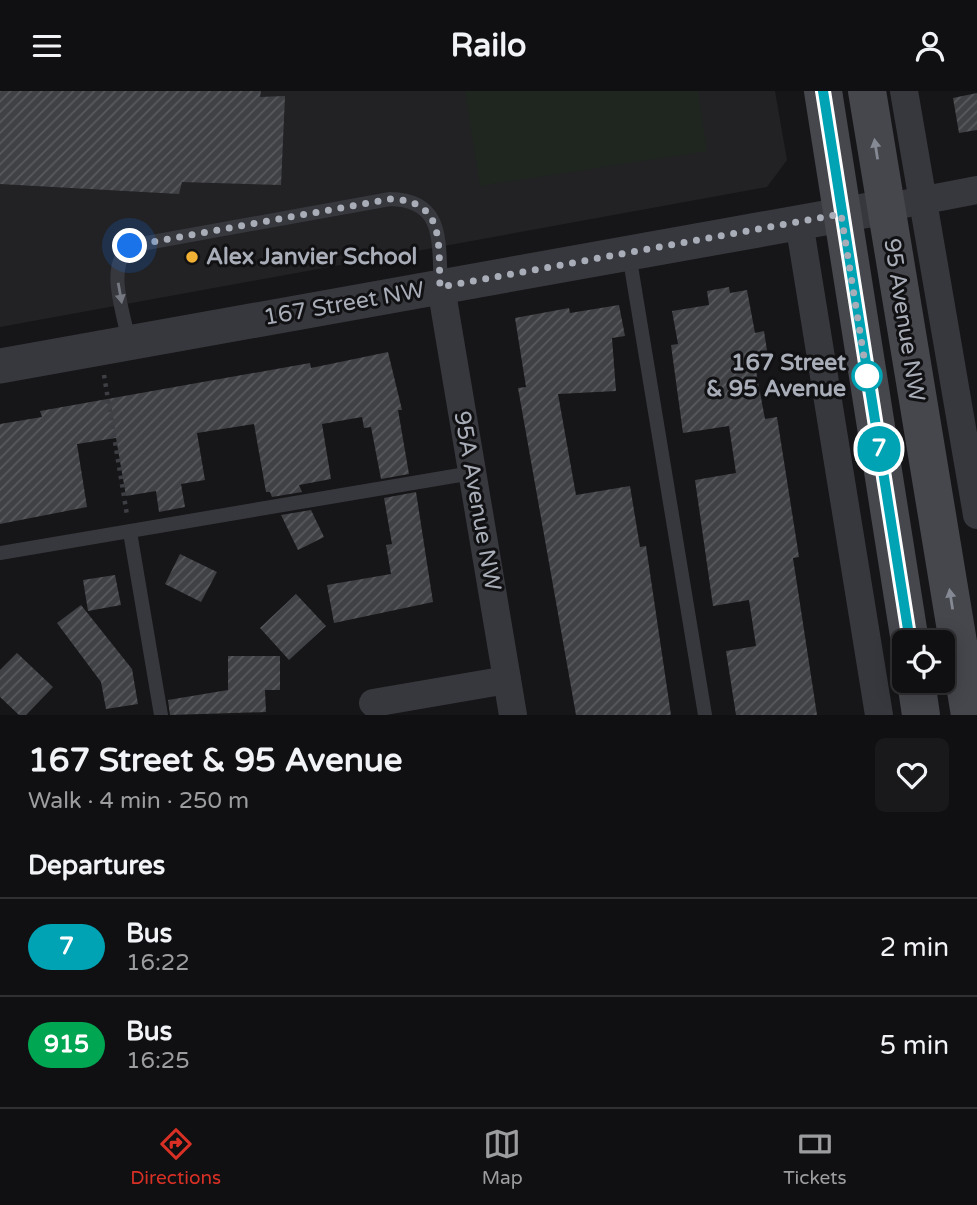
<!DOCTYPE html>
<meta charset="utf-8">
<style>
:root{--surface:#101012;--page:#19191b;--text:#f1f3f6;--muted:#9c9d9f;--line:#303032;--accent:#d93025}
body{margin:0;font-family:"Varela Round",sans-serif;background:var(--page);color:var(--text);height:100vh;display:flex;flex-direction:column;font-size:26px;white-space:nowrap}
*{box-sizing:border-box;margin:0}
p{font-size:23px;color:var(--muted)}
.icon{flex:none;width:38px;height:38px;fill:none;stroke:currentColor;stroke-width:2;stroke-linecap:round;stroke-linejoin:round}
.map{position:relative;height:624px;overflow:hidden}
.drawer{display:flex;flex-direction:column;background:var(--surface);flex:1}
.drawer>*{flex:none}
.badge{padding:0 14px;border-radius:23px;font-size:24px;line-height:46px}
.controls{position:absolute;left:892px;top:539px;display:grid;gap:14px}
.controls a{display:grid;place-items:center;width:63px;height:63px;border-radius:10px;background:var(--surface);box-shadow:0 4px 18px #0003,0 0 0 2px var(--line);font-size:35px}
.you{position:absolute;width:35px;height:35px;margin:-18px;border:5px solid #fff;border-radius:50%;background:#1a73e8;box-shadow:0 0 0 10px #1a73e833}
.map>.badge{position:absolute;translate:-50% -50%;box-shadow:0 0 0 4px #fff}
h2{padding:0 28px;font-size:26px;line-height:63px}
.round{display:grid;place-items:center;flex:none;width:74px;height:74px;border-radius:10px;background:var(--page)}
.head{display:flex;align-items:center;justify-content:space-between;height:119px;padding:0 28px}
h1{font-size:33px;font-weight:800;line-height:52px}
ul{padding:0;list-style:none}
li{display:flex;align-items:center;gap:21px;height:98px;padding:0 28px;border-top:2px solid var(--line)}
li div{flex:1}
li b{display:block;font-size:26px}
li em{font-style:normal}
li .badge{min-width:77px;font-weight:700;text-align:center}
header{display:flex;justify-content:space-between;align-items:center;height:91px;padding:0 28px;background:var(--surface);font-size:32px;font-weight:800}
.menu{display:flex;justify-content:space-around;align-items:center;height:98px;border-top:2px solid var(--line);background:var(--surface);font-size:19px;color:var(--muted)}
.menu a{display:grid;justify-items:center;gap:4px}
.menu .current{color:var(--accent)}
.map>svg:first-child{display:block}
.built{fill:#222225}
.garden{fill:#1e261f}
.building{fill:url(#building-hatch)}
.lines{fill:none;stroke-linecap:round;stroke-linejoin:round}
.path{stroke:#3d3f44;stroke-width:4.5;stroke-dasharray:3.5 5;stroke-linecap:butt}
.service{stroke:#37383d;stroke-width:14}
.minor{stroke:#37383d;stroke-width:28}
.tertiary{stroke:#37383d;stroke-width:35}
.secondary{stroke:#45474d;stroke-width:38}
.oneway{fill:#858993}
.oneway2{fill:#757881}
.line-casing{stroke:#fff;stroke-width:16}
.line{stroke:#00a3b4;stroke-width:10}
.walk{stroke:#a8adb8;stroke-width:7;stroke-dasharray:0 12.6}
.poi-dot{fill:#f2b134;stroke:#111113;stroke-width:2.5}
.stop-dot{fill:#fff;stroke:#00a3b4;stroke-width:3.5}
.labels{text-anchor:middle;dominant-baseline:central;stroke-width:6;stroke-linejoin:round;paint-order:stroke}
.poi-label{font-size:23px;font-weight:bold;fill:#a8adb8;stroke:#111113;text-anchor:start}
.street-label{font-size:23px;fill:#a8adb8;stroke:#111113}
.stop-label{font-size:23px;font-weight:bold;fill:#a8adb8;stroke:#111113;text-anchor:end}
</style>
<header><svg class="icon" aria-label="menu" viewBox="0 0 24 24"><path d="M4 6h16M4 12h16M4 18h16"/></svg>Railo<svg class="icon" aria-label="person" viewBox="0 0 24 24"><circle cx="12" cy="8" r="4"/><path d="M4 21q1-7 8-7t8 7"/></svg></header>
<div class="map">
<svg width="977" height="624" viewBox="0 0 977 624">
<defs>
<pattern id="building-hatch" width="6" height="6" patternUnits="userSpaceOnUse" patternTransform="scale(1.75)"><rect width="6" height="6" fill="#404145"/><path d="M-1 1l2-2M0 6l6-6M5 7l2-2" fill="none" stroke="#595a5e"/></pattern>
</defs>
<rect width="100%" height="100%" fill="#161618"/>
<polygon class="built" points="0,0 775,0 787,69 767,96 0,236"/>
<polygon class="garden" points="465,0 698,0 707,60 480,95"/>
<g class="building">
<polygon points="0,0 261,0 260,6 285,5 281,94 182,91 179,103 0,93"/>
<polygon points="977,2 977,39 959,42 953,7"/>
<polygon points="729,196 730,202 747,199 755,242 764,240 768,266 754,269 765,328 777,326 799,466 793,467 817,624 736,624 726,560 756,555 749,509 713,515 695,389 736,382 729,335 683,342 671,254 678,253 672,220 709,214 707,200"/>
<polygon points="619,214 625,245 612,247 616,300 558,303 576,404 630,395 640,456 646,455 671,624 576,624 518,297 526,296 515,227 569,217 570,222"/>
<polygon points="388,261 402,319 398,319 409,383 381,388 371,336 364,337 362,326 322,333 331,388 299,394 302,401 272,406 270,401 266,401 254,333 197,342 205,389 181,393 185,416 159,421 156,400 126,405 116,347 77,353 87,416 0,433 0,333 42,326 40,320 310,272 311,277"/>
<polygon points="416,401 433,511 334,532 327,494 391,483 386,454 392,453 384,407"/>
<polygon points="311,419 324,446 298,459 281,424"/>
<polygon points="180,463 217,481 201,511 165,493"/>
<polygon points="115,484 121,514 88,520 83,489"/>
<polygon points="296,503 326,535 289,569 260,537"/>
<polygon points="81,514 132,578 138,613 106,618 101,591 57,532"/>
<polygon points="17,562 53,596 26,624 19,624 0,606 0,579"/>
<polygon points="228,565 280,565 280,599 265,599 266,621 170,624 168,609 228,599"/>
</g>
<g class="lines">
<polyline class="path" points="104,284 127,424"/>
<g class="service">
<polyline points="629,163 705,624"/>
<path d="M 129,251 C 124,222 105,176 130,155 L 390,108 C 446,109 438,153 441,196"/>
<polyline points="130,441 161,624"/>
<polyline points="0,462 472,382"/>
</g>
<g class="minor">
<polyline points="904,0 977,424"/>
<polyline points="904,113 977,99"/>
<polyline points="799,131 879,624"/>
<polyline points="441,196 513,624"/>
<polyline points="373,612 507,589"/>
</g>
<polyline class="tertiary" points="0,275 886,116"/>
<g class="secondary">
<polyline points="823,0 910,551"/>
<polyline points="867,0 970,624"/>
<polyline points="916,590 921,624"/>
</g>
</g>
<defs><path id="oneway-solid" d="M-6-.8H1V-3.2L6.5 0L1 3.2V.8H-6Z" transform="scale(1.75)"/></defs>
<g class="oneway">
<use href="#oneway-solid" transform="translate(876 58) rotate(-99)"/>
<use href="#oneway-solid" transform="translate(951 508) rotate(-99)"/>
</g>
<use class="oneway2" href="#oneway-solid" transform="translate(120 202) rotate(80)"/>
<g class="lines">
<g class="line-casing">
<polyline id="line" points="823,0 910,551"/>
</g>
<use href="#line" class="line"/>
<path class="walk" d="M 130,155 L 390,108 C 446,109 438,153 440,196 L 841,123 L 867,285"/>
</g>
<circle class="poi-dot" cx="192" cy="166" r="7"/>
<circle class="stop-dot" cx="867" cy="285" r="14"/>
<g class="labels">
<g class="poi-label">
<text x="206" y="166">Alex Janvier School</text>
</g>
<g class="street-label">
<text transform="translate(344 213) rotate(-10)">167 Street NW</text>
<text transform="translate(904 229) rotate(81)">95 Avenue NW</text>
<text transform="translate(477 410) rotate(80)">95A Avenue NW</text>
</g>
<g class="stop-label">
<text x="846" y="272">167 Street<tspan x="846" dy="26">&amp; 95 Avenue</tspan></text>
</g>
</g>
</svg>
<div class="controls">
<a><svg class="icon" aria-label="locate" viewBox="0 0 24 24"><circle cx="12" cy="12" r="6"/><path d="M12 2v4M12 18v4M2 12h4M18 12h4"/></svg></a>
</div>
<div class="you" style="left:130px;top:155px"></div>
<b class="badge" style="left:879px;top:358px;background:#00a3b4;color:#fff">7</b>
</div>
<section class="drawer">
<div class="head"><div><h1>167 Street &amp; 95 Avenue</h1><p>Walk · 4 min · 250 m</p></div><a class="round"><svg class="icon" aria-label="heart" viewBox="0 0 24 24"><path d="M12 20l-8-8c-3-5 5-10 8-4 3-6 11-1 8 4z"/></svg></a></div>
<h2>Departures</h2>
<ul>
<li><span class="badge" style="background:#00a3b4;color:#fff">7</span><div><b>Bus</b><p>16:22</p></div><em>2 min</em></li>
<li><span class="badge" style="background:#00a651;color:#fff">915</span><div><b>Bus</b><p>16:25</p></div><em>5 min</em></li>
</ul>
</section>
<nav class="menu">
<a class="current"><svg class="icon" aria-label="directions" viewBox="0 0 24 24"><path d="M12 3l9 9-9 9-9-9zM9 14v-3h6M13 9l2 2-2 2"/></svg>Directions</a>
<a><svg class="icon" aria-label="map" viewBox="0 0 24 24"><path d="M3 6l6-2 6 2 6-2v14l-6 2-6-2-6 2zM9 4v14M15 6v14"/></svg>Map</a>
<a><svg class="icon" aria-label="tickets" viewBox="0 0 24 24"><path d="M3 7h18v10H3zM15 7v10"/></svg>Tickets</a>
</nav>
